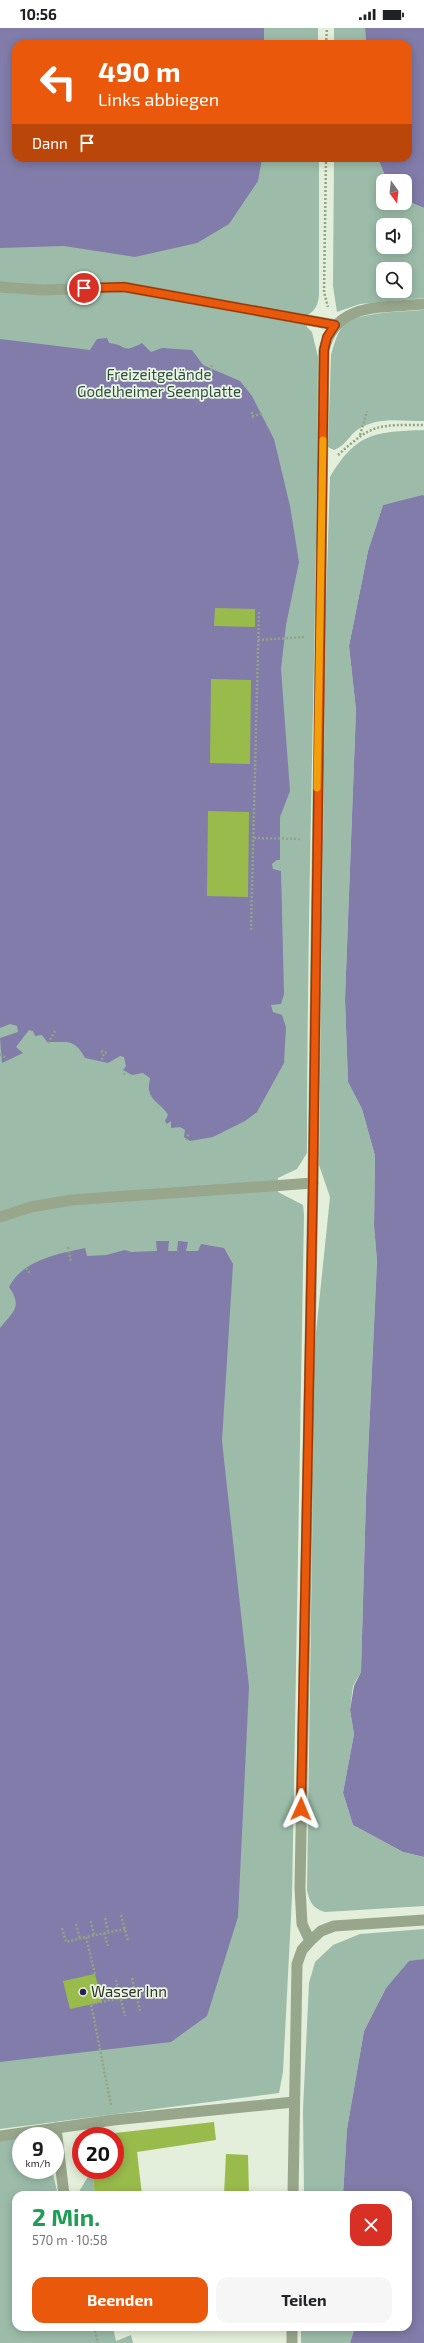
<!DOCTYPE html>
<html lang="de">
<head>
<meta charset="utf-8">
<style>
  body { margin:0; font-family:"Exo 2",sans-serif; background:#f6f6f6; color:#202124; height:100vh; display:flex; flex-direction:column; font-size:15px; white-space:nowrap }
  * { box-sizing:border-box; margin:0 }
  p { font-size:13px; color:#757577 }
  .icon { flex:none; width:22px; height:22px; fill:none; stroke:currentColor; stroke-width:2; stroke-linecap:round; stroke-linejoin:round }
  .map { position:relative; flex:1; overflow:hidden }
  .details { position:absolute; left:12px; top:2163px; width:400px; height:140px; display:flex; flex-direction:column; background:#fff; border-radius:12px; box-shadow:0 2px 10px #0003 }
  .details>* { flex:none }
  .top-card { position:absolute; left:12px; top:12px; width:400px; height:122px; border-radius:12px; box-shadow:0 2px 10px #0003; background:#ea580c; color:#fff; overflow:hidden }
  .needle { width:26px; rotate:165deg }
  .buttons { position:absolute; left:376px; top:146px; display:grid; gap:8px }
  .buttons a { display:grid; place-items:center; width:36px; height:36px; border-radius:8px; background:#fff; box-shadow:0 2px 10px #0003; font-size:20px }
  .speed { position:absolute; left:12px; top:2099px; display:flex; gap:8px; font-size:20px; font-weight:700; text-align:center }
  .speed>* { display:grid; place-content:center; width:52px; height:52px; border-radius:50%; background:#fff; box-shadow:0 2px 10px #0003; line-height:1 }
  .speed small { font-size:10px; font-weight:400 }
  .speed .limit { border:6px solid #d22; background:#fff; color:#111 }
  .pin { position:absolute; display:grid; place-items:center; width:34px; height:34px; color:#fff; margin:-17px; border:2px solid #fff; border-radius:50%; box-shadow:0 1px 4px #0007 }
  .me { position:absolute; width:44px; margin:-22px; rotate:1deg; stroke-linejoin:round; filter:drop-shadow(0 0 3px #0008) }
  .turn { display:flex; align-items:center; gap:14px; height:84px; padding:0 20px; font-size:18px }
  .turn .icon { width:52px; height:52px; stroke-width:2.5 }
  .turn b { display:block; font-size:28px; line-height:34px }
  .then { display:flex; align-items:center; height:38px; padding:0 20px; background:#0003; gap:8px; font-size:15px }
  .round { display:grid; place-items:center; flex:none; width:42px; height:42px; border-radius:12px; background:#f6f6f6 }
  .summary { display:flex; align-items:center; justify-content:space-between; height:68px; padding:0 20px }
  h1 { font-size:24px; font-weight:700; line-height:30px; color:#1e9e55 }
  .cta { display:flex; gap:8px; margin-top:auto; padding:8px 20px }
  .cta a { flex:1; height:46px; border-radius:12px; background:#ea580c; color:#fff; font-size:16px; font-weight:700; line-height:46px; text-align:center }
  .cta a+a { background:#f6f6f6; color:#202124 }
  .status { display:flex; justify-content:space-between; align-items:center; height:28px; padding:0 20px; background:#fff; direction:ltr }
  .status svg { height:11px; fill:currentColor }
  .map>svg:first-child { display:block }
  .green { fill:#9cbca9; fill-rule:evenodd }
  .water { fill:#817ca9 }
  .building { fill:#99bb4c }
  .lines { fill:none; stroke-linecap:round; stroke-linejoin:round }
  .path { stroke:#94a285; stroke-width:2.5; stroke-dasharray:2 2; stroke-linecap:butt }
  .service { stroke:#98a68c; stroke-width:11 }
  .route-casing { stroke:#983908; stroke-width:10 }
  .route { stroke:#ea580c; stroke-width:7 }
  .slow { stroke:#f59e0b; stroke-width:7 }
  .poi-dot { fill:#272151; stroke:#edf7e6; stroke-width:1.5 }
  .labels { text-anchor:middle; stroke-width:3.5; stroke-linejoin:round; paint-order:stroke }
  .park-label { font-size:15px; fill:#2d4f3c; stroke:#edf7e6 }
  .poi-label { font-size:15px; fill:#2f3327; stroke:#edf7e6; text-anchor:start }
</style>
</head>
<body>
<div class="status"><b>10:56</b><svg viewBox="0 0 49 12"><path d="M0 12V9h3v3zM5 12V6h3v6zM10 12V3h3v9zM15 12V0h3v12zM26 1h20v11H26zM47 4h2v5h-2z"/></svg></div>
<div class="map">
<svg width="424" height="2315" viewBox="0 0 424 2315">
  <rect width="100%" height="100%" fill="#e3efda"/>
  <!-- green -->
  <g class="green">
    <path d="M 0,0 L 318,0 L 318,16 L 16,16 L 16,130 L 319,130 L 319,267 C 318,276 316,282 308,287 L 307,299 L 312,304 L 318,329 C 317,594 307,860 307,1125 L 297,1141 L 278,1150 L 278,1164 L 303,1177 L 304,1187 L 292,1869 L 283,2044 L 279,2065 L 0,2101 Z"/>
    <path d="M 334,0 L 365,0 L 366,16 L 334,16 Z"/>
    <path d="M 334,130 L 378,130 L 387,153 L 383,153 L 383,175 L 405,175 L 405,172 L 424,180 L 424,270 L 360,276 L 337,284 L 333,258 ZM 383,197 L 405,197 L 405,219 L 383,219 ZM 383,241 L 405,241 L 405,263 L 383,263 Z"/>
    <path d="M 424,282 L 424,393 C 401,393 377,388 357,402 C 349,408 345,418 334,422 L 328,419 L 331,327 C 334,317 337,303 345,296 C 362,283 403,284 424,282 Z"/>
    <path d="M 424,402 L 424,468 L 383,477 L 368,523 L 349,618 L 356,682 L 345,971 L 348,1054 L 362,1081 L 375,1128 L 374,1198 L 377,1233 L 366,1469 L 361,1644 L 353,1658 L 350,1682 L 354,1706 L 343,1765 L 353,1797 L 403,1824 L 424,1829 L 424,1878 L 325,1884 C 312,1880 310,1874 307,1862 L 315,1314 L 330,1169 L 319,1137 L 326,575 L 330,449 C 357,404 375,404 424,402 Z"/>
    <path d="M 424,1901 L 424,1931 L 409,1934 L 386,1960 L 364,2003 L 347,2101 L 343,2167 L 304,2167 L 303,2082 L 309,1955 L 315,1934 L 333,1917 L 360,1906 Z"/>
    <path d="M 21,2111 L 21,2142 L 52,2142 L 58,2167 L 16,2167 L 16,2299 L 113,2299 L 116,2313 L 131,2307 L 133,2315 L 0,2315 L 0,2112 Z"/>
    <path d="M 92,2142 L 95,2167 L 77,2167 Z"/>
    <path d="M 301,2299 L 355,2299 L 350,2315 L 301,2315 Z"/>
  </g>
  <!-- water -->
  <g class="water">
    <path d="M 0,0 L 264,0 L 264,16 L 16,16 L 16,130 L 262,130 L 258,153 L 229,196 L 197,215 L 135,229 L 64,218 L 0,220 Z"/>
    <path d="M 365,0 L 424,0 L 424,180 L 405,172 L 405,153 L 387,153 L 378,130 L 408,130 L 408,16 L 366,16 Z"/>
    <path d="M 107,310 L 109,315 C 127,316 120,327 142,315 L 151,324 L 162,320 L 192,322 L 203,337 L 240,353 L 252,368 L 274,411 L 290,478 L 299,534 L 286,597 L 281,641 L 290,763 L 280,789 L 280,832 L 277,832 L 272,836 L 273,841 L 281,843 L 284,966 L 281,976 L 271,977 L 273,984 L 282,987 L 286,999 L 284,1035 L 257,1084 L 245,1093 L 213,1109 L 190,1113 L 184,1109 L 185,1102 L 180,1099 L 171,1100 L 171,1093 L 167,1096 L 165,1093 L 168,1087 C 163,1077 151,1074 149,1062 C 148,1059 150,1053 150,1050 L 143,1045 L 132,1047 L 123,1042 L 126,1038 L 124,1029 L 120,1028 L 108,1035 L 85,1030 C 74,1009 66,1015 47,1014 L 42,1007 L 35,1008 L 33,1003 L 29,1002 L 16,1019 L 23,1025 L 2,1035 L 0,1010 L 18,1004 L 17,998 L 10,996 L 0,1000 L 0,311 L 90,322 L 97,311 Z"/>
    <path d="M 423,467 L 424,468 L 424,1829 L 403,1824 L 353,1797 L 343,1765 L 354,1706 L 350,1682 L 354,1658 L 361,1644 L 366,1469 L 377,1233 L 374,1198 L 375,1128 L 362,1081 L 348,1054 L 345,971 L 356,682 L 349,618 L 368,523 L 383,477 Z"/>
    <path d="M 156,1213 L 169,1213 L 168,1223 L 177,1223 L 178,1213 L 188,1214 L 186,1223 L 198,1223 L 201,1216 L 224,1220 L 233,1236 L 222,1413 L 249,1659 L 238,1889 L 207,1988 L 171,2014 L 0,2034 L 0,1300 C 13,1284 23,1279 9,1259 C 23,1232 57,1226 85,1220 L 87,1228 L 106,1227 L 125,1222 L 131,1224 L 157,1223 Z"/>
    <path d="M 424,1931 L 424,2315 L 350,2315 L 355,2299 L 408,2299 L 408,2167 L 343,2167 L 347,2101 L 364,2003 L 386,1960 L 409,1933 Z"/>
  </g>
  <!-- building -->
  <g class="building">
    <path d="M 215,580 L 255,581 L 255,599 L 214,598 Z"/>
    <path d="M 211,651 L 251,652 L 250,736 L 210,735 Z"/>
    <path d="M 208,783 L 249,784 L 248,869 L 207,868 Z"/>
    <path d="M 95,1946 L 102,1974 L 70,1981 L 63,1953 Z"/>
    <path d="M 214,2094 L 216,2112 L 137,2124 L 142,2167 L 95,2167 L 92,2142 L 115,2142 L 115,2105 Z"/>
    <path d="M 226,2126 L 248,2127 L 249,2167 L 224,2167 Z"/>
  </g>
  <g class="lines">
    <!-- path -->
    <g class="path">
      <path d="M 326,16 L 327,0"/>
      <path d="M 326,130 L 324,264 L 328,279"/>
      <path d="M 211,343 L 212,336"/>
      <path d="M 252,384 L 253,391"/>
      <path d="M 252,388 L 262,386"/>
      <path d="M 360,407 L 367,383"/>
      <path d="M 338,427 C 373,395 378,397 424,397"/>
      <path d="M 258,612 L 305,609"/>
      <path d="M 254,810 L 302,811"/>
      <path d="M 251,902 L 259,582"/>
      <path d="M 48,1015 L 55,1003"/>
      <path d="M 101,1023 L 107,1025"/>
      <path d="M 0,1026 L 7,1031"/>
      <path d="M 102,1032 L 104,1024"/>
      <path d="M 124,1047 L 126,1043"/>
      <path d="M 186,1112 L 189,1105"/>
      <path d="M 68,1219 L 71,1234"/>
      <path d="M 26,1240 L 31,1247"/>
      <path d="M 121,1887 L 128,1913"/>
      <path d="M 105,1890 L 108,1904"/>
      <path d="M 91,1893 L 94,1907"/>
      <path d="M 76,1896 L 80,1911"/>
      <path d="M 62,1900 L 66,1914 L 86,1909"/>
      <path d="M 104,1905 L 108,1918"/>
      <path d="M 95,1946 L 86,1909 L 125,1901"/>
      <path d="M 132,1950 L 140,1983"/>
      <path d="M 116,1952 L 125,1988"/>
      <path d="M 111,2077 L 91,1976 L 149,1965"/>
      <path d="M 94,2299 L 98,2315"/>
    </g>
    <!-- service -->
    <g class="service">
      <path d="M 0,259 L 43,262 L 124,259 L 335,297"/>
      <path d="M 0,1189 L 31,1179 L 71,1172 L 313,1155"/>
      <path d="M 310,1913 L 321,1903 L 334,1898 L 424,1892"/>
      <path d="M 56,2100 L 64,2167"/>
      <path d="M 0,2108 L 113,2092 L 294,2074"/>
      <path d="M 293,2167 L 297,1936 L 302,1922 L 310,1913 L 302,1896 L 300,1860 L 313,1155 L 324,322 C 335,273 384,280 424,276"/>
      <path d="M 292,2315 L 292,2299"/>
    </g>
  </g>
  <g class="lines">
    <!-- route casing -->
    <g class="route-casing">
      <path id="route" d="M 84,260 L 124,259 L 335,297 L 327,309 L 324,322 L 313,1155 L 301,1781"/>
    </g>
    <!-- route -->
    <use href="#route" class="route"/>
    <!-- slow -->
    <path class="slow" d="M 317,760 L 323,412"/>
  </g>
  <!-- markers -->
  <circle class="poi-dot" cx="83" cy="1964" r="4"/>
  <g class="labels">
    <!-- park labels -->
    <g class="park-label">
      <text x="159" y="352">Freizeitgelände<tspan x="159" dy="17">Godelheimer Seenplatte</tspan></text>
    </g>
    <!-- poi labels -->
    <g class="poi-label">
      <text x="91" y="1969">Wasser Inn</text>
    </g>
  </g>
</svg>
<div class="buttons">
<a><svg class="needle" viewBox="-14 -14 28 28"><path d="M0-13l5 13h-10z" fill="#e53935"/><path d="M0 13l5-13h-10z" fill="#757577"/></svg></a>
<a><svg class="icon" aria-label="sound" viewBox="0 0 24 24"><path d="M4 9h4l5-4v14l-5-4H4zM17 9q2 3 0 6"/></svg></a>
<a><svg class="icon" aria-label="search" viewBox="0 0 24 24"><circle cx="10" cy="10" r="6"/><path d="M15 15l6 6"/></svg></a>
</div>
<div class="speed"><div>9<small>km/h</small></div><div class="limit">20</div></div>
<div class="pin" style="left:84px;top:260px;background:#d93025"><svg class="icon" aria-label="arrive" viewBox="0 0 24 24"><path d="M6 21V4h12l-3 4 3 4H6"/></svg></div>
<svg class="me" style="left:301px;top:1781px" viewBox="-20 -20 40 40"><path d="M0-17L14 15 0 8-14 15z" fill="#ea580c" stroke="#fff" stroke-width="4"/></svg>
<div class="top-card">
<div class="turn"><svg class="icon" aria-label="left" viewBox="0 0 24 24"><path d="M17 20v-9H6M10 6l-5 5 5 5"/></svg><div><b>490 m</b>Links abbiegen</div></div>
<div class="then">Dann<svg class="icon" aria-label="arrive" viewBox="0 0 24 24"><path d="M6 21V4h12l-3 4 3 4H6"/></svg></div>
</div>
<section class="details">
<div class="summary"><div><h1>2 Min.</h1><p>570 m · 10:58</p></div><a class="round" style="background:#d93025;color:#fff"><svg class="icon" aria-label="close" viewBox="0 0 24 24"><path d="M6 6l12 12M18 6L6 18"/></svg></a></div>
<div class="cta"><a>Beenden</a><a>Teilen</a></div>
</section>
</div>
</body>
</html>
